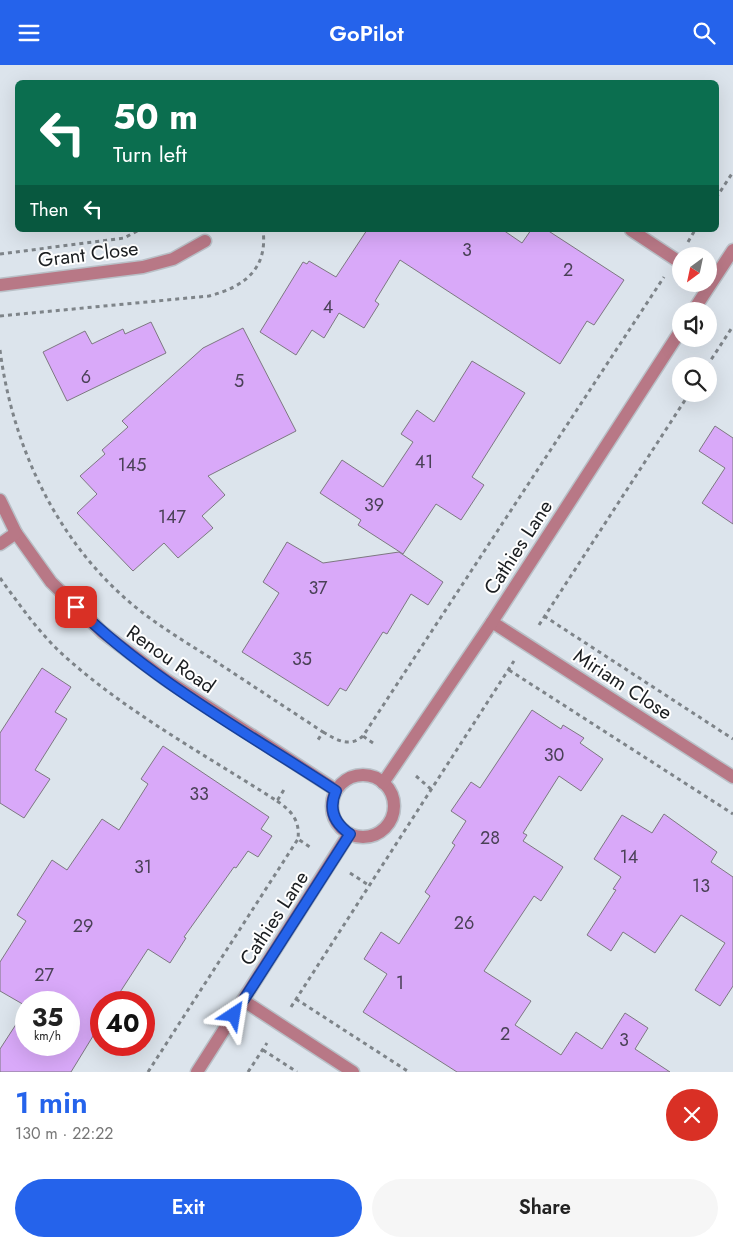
<!DOCTYPE html>
<html lang="en">
<head>
<meta charset="utf-8">
<style>
  body { margin:0; font-family:Jost,sans-serif; background:#f6f6f6; color:#222; height:100vh; display:flex; flex-direction:column; font-size:19px; white-space:nowrap }
  * { box-sizing:border-box; margin:0 }
  p { font-size:16px; color:#767676 }
  .icon { flex:none; width:28px; height:28px; fill:none; stroke:currentColor; stroke-width:2; stroke-linecap:round; stroke-linejoin:round }
  .map { position:relative; height:1007px; overflow:hidden }
  .panel { display:flex; flex-direction:column; background:#fff; flex:1 }
  .panel>* { flex:none }
  .guide { position:absolute; left:15px; top:15px; width:704px; height:152px; border-radius:8px; box-shadow:0 5px 20px #0002; background:#0b6e4f; color:#fff; overflow:hidden }
  .needle { width:32px; rotate:213deg }
  .buttons { position:absolute; left:672px; top:182px; display:grid; gap:10px }
  .buttons a { display:grid; place-items:center; width:45px; height:45px; border-radius:50%; background:#fff; box-shadow:0 5px 20px #0002; font-size:25px }
  .speed { position:absolute; left:15px; top:926px; display:flex; gap:10px; font-size:25px; font-weight:700; text-align:center }
  .speed>* { display:grid; place-content:center; width:65px; height:65px; border-radius:50%; background:#fff; box-shadow:0 5px 20px #0002; line-height:1 }
  .speed small { font-size:12px; font-weight:400 }
  .speed .limit { border:8px solid #d22; background:#fff; color:#111 }
  .pin { position:absolute; display:grid; place-items:center; width:42px; height:42px; color:#fff; margin:-21px; border-radius:10px; box-shadow:0 2px 8px #0006 }
  .me { position:absolute; width:55px; margin:-28px; rotate:33deg; stroke-linejoin:round; filter:drop-shadow(0 0 4px #0008) }
  .turn { display:flex; align-items:center; gap:18px; height:105px; padding:0 15px; font-size:22px }
  .turn .icon { width:65px; height:65px; stroke-width:2.5 }
  .turn b { display:block; font-size:35px; line-height:42px }
  .then { display:flex; align-items:center; height:48px; padding:0 15px; background:#0003; gap:10px; font-size:19px }
  .round { display:grid; place-items:center; flex:none; width:52px; height:52px; border-radius:26px; background:#f6f6f6 }
  .headline { display:flex; align-items:center; justify-content:space-between; height:85px; padding:0 15px }
  h1 { font-size:30px; font-weight:600; line-height:38px; color:#2563eb }
  .primary-button { display:flex; gap:10px; margin-top:auto; padding:10px 15px }
  .primary-button a { flex:1; height:58px; border-radius:30px; background:#2563eb; color:#fff; font-size:20px; font-weight:600; line-height:58px; text-align:center }
  .primary-button a+a { background:#f6f6f6; color:#222 }
  header { display:flex; justify-content:space-between; align-items:center; height:65px; padding:0 15px; background:#2563eb; color:#fff; font-size:22px; font-weight:600 }
  .map>svg:first-child { display:block }
  .building { fill:#d9a9f9; stroke:#7d7881 }
  .lines { fill:none; stroke-linecap:round; stroke-linejoin:round }
  .minor-casing { stroke:#b9c0c7; stroke-width:15 }
  .tertiary-casing { stroke:#b9c0c7; stroke-width:15 }
  .path { stroke:#7e8489; stroke-width:3; stroke-dasharray:4 4; stroke-linecap:butt }
  .minor { stroke:#b87886; stroke-width:12 }
  .tertiary { stroke:#b87886; stroke-width:12 }
  .route-casing { stroke:#184099; stroke-width:12 }
  .route { stroke:#2563eb; stroke-width:9 }
  .labels { text-anchor:middle; stroke-width:4; stroke-linejoin:round; paint-order:stroke }
  .number-label { font-size:18px; fill:#4a4157 }
  .street-label { font-size:20px; fill:#1b1e21; stroke:#fff }
</style>
</head>
<body>
<header><svg class="icon" aria-label="menu" viewBox="0 0 24 24"><path d="M4 6h16M4 12h16M4 18h16"/></svg>GoPilot<svg class="icon" aria-label="search" viewBox="0 0 24 24"><circle cx="10" cy="10" r="6"/><path d="M15 15l6 6"/></svg></header>
<div class="map">
<svg width="733" height="1007" viewBox="0 0 733 1007">
  <rect width="100%" height="100%" fill="#dce4ec"/>
  <!-- building -->
  <g class="building">
    <path d="M 367,165 L 503,165 L 522,178 L 531,165 L 547,165 L 624,215 L 594,260 L 587,256 L 560,299 L 400,195 L 375,236 L 379,239 L 364,263 L 339,248 L 324,273 L 312,265 L 296,290 L 260,267 L 303,197 L 307,199 L 309,196 L 336,212 Z"/>
    <path d="M 151,257 L 166,288 L 67,336 L 43,287 L 85,266 L 92,279 L 123,264 L 125,269 Z"/>
    <path d="M 243,263 L 296,366 L 208,411 L 225,430 L 202,451 L 213,463 L 178,493 L 164,478 L 133,506 L 77,448 L 97,429 L 80,411 L 105,389 L 102,385 L 128,362 L 122,356 L 203,283 Z"/>
    <path d="M 472,296 L 525,328 L 472,412 L 484,420 L 461,455 L 436,439 L 403,489 L 358,460 L 361,455 L 320,428 L 342,395 L 383,422 L 413,377 L 401,369 L 417,345 L 434,357 Z"/>
    <path d="M 715,361 L 733,373 L 733,459 L 702,438 L 725,403 L 699,386 Z"/>
    <path d="M 287,477 L 323,498 L 399,487 L 443,517 L 428,540 L 411,529 L 387,569 L 383,567 L 346,626 L 340,623 L 328,641 L 242,587 L 279,528 L 263,517 Z"/>
    <path d="M 42,603 L 71,622 L 55,647 L 67,654 L 35,705 L 50,714 L 24,753 L 0,738 L 0,668 Z"/>
    <path d="M 532,645 L 561,664 L 563,660 L 584,673 L 580,678 L 603,694 L 581,726 L 559,711 L 523,768 L 527,770 L 523,776 L 563,802 L 541,836 L 534,831 L 484,906 L 531,936 L 515,960 L 561,990 L 576,967 L 602,984 L 625,948 L 648,963 L 635,984 L 670,1007 L 457,1007 L 363,947 L 387,909 L 364,894 L 381,867 L 399,879 L 430,831 L 425,827 L 455,780 L 452,778 L 466,756 L 451,746 L 471,717 L 480,723 Z"/>
    <path d="M 163,681 L 269,752 L 261,764 L 272,771 L 258,792 L 248,786 L 236,803 L 234,802 L 184,872 L 186,873 L 170,898 L 148,884 L 113,938 L 101,938 L 101,958 L 71,1007 L 0,1007 L 0,984 L 26,944 L 26,980 L 69,980 L 69,938 L 26,938 L 26,941 L 0,926 L 0,897 L 26,856 L 17,850 L 52,795 L 67,805 L 102,754 L 119,765 L 148,719 L 141,714 Z"/>
    <path d="M 664,749 L 717,787 L 711,797 L 733,812 L 733,921 L 720,941 L 695,925 L 725,878 L 681,850 L 655,888 L 623,867 L 611,886 L 587,870 L 616,825 L 613,824 L 621,812 L 594,794 L 622,750 L 652,768 Z"/>
  </g>
  <g class="lines">
    <!-- minor casing -->
    <g class="minor-casing">
      <g id="minor">
        <path d="M 631,165 L 681,198"/>
        <path d="M 0,220 L 143,202 L 173,194 L 205,176"/>
        <path d="M 0,435 L 16,468 L 51,517 L 102,567 L 165,614 L 336,725"/>
        <path d="M 0,479 L 16,468"/>
        <path d="M 492,557 L 733,712"/>
        <path d="M 244,936 L 353,1007"/>
      </g>
    </g>
    <!-- tertiary casing -->
    <g class="tertiary-casing">
      <g id="tertiary">
        <path d="M 693,246 L 733,185"/>
        <circle cx="363" cy="741" r="31"/>
        <path d="M 383,718 L 492,557 L 681,265"/>
        <path d="M 197,1007 L 349,769"/>
      </g>
    </g>
    <!-- path -->
    <g class="path">
      <path d="M 716,133 L 733,107"/>
      <path d="M 688,177 L 695,165"/>
      <path d="M 0,189 L 124,173 L 139,165"/>
      <path d="M 0,251 L 209,231 C 244,222 268,204 263,165"/>
      <path d="M 0,285 C 13,386 61,485 143,548 C 164,564 187,578 209,592 C 247,617 285,642 323,667 L 316,678"/>
      <path d="M 707,301 L 733,261"/>
      <path d="M 0,513 C 19,539 37,565 60,587 C 124,646 204,689 277,736 L 285,723"/>
      <path d="M 544,551 L 733,674"/>
      <path d="M 539,560 L 689,329"/>
      <path d="M 509,605 L 733,749"/>
      <path d="M 323,667 C 337,675 349,683 363,671"/>
      <path d="M 373,678 L 363,671 L 664,212"/>
      <path d="M 416,711 L 432,725"/>
      <path d="M 277,736 C 292,746 300,756 298,774 L 310,782"/>
      <path d="M 350,808 L 370,821"/>
      <path d="M 296,934 L 409,1007"/>
      <path d="M 291,942 L 514,596"/>
      <path d="M 263,985 L 297,1007"/>
      <path d="M 148,1007 L 298,774"/>
      <path d="M 248,1007 L 267,978"/>
    </g>
    <!-- minor -->
    <use href="#minor" class="minor"/>
    <!-- tertiary -->
    <use href="#tertiary" class="tertiary"/>
  </g>
  <g class="lines">
    <!-- route casing -->
    <g class="route-casing">
      <path id="route" d="M 76,542 C 150,615 249,669 336,726 C 328,744 334,758 350,769 L 234,950"/>
    </g>
    <!-- route -->
    <use href="#route" class="route"/>
  </g>
  <g class="labels">
    <!-- number labels -->
    <g class="number-label">
      <text x="467" y="191">3</text>
      <text x="568" y="211">2</text>
      <text x="328" y="248">4</text>
      <text x="86" y="318">6</text>
      <text x="239" y="322">5</text>
      <text x="424" y="403">41</text>
      <text x="132" y="406">145</text>
      <text x="374" y="446">39</text>
      <text x="172" y="458">147</text>
      <text x="318" y="529">37</text>
      <text x="302" y="600">35</text>
      <text x="554" y="696">30</text>
      <text x="199" y="735">33</text>
      <text x="490" y="779">28</text>
      <text x="629" y="798">14</text>
      <text x="143" y="808">31</text>
      <text x="701" y="827">13</text>
      <text x="464" y="864">26</text>
      <text x="83" y="867">29</text>
      <text x="44" y="916">27</text>
      <text x="400" y="924">1</text>
      <text x="505" y="975">2</text>
      <text x="624" y="981">3</text>
    </g>
    <!-- street labels -->
    <g class="street-label">
      <text transform="translate(88 189) rotate(-7)" y="7">Grant Close</text>
      <text transform="translate(518 482) rotate(-57)" y="7">Cathies Lane</text>
      <text transform="translate(171 594) rotate(35)" y="7">Renou Road</text>
      <text transform="translate(623 619) rotate(33)" y="7">Miriam Close</text>
      <text transform="translate(274 853) rotate(-57)" y="7">Cathies Lane</text>
    </g>
  </g>
</svg>
<div class="buttons">
<a><svg class="needle" viewBox="-14 -14 28 28"><path d="M0-13l5 13h-10z" fill="#e53935"/><path d="M0 13l5-13h-10z" fill="#767676"/></svg></a>
<a><svg class="icon" aria-label="sound" viewBox="0 0 24 24"><path d="M4 9h4l5-4v14l-5-4H4zM17 9q2 3 0 6"/></svg></a>
<a><svg class="icon" aria-label="search" viewBox="0 0 24 24"><circle cx="10" cy="10" r="6"/><path d="M15 15l6 6"/></svg></a>
</div>
<div class="speed"><div>35<small>km/h</small></div><div class="limit">40</div></div>
<div class="pin" style="left:76px;top:542px;background:#d93025"><svg class="icon" aria-label="arrive" viewBox="0 0 24 24"><path d="M6 21V4h12l-3 4 3 4H6"/></svg></div>
<svg class="me" style="left:234px;top:950px" viewBox="-20 -20 40 40"><path d="M0-17L14 15 0 8-14 15z" fill="#2563eb" stroke="#fff" stroke-width="4"/></svg>
<div class="guide">
<div class="turn"><svg class="icon" aria-label="left" viewBox="0 0 24 24"><path d="M17 20v-9H6M10 6l-5 5 5 5"/></svg><div><b>50 m</b>Turn left</div></div>
<div class="then">Then<svg class="icon" aria-label="left" viewBox="0 0 24 24"><path d="M17 20v-9H6M10 6l-5 5 5 5"/></svg></div>
</div>
</div>
<section class="panel">
<div class="headline"><div><h1>1 min</h1><p>130 m · 22:22</p></div><a class="round" style="background:#d93025;color:#fff"><svg class="icon" aria-label="close" viewBox="0 0 24 24"><path d="M6 6l12 12M18 6L6 18"/></svg></a></div>
<div class="primary-button"><a>Exit</a><a>Share</a></div>
</section>
</body>
</html>
